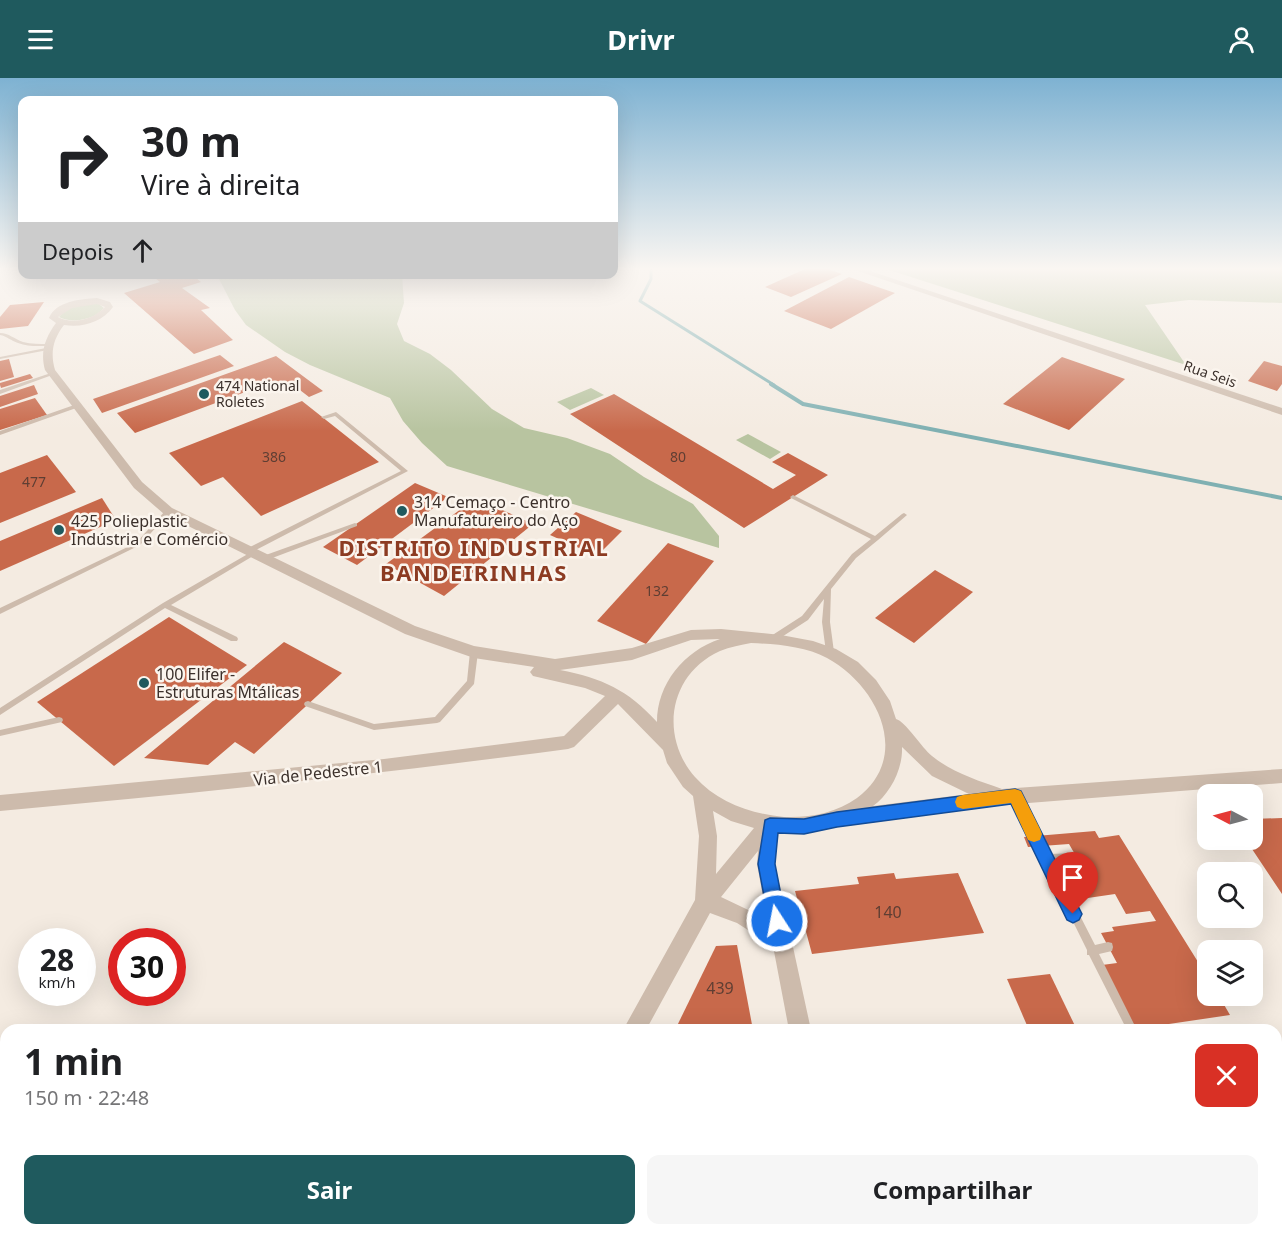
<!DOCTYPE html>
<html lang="pt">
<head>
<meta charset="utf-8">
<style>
  body { margin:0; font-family:"Noto Sans",sans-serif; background:#f6f6f6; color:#202124; height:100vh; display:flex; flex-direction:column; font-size:22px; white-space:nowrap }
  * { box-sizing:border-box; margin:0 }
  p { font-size:20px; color:#757577 }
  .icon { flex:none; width:33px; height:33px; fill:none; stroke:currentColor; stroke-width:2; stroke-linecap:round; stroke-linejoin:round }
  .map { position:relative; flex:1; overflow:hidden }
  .details { position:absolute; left:0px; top:946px; width:1282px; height:212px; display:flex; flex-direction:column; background:#fff; border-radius:18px 18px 0 0; box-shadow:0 6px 24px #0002 }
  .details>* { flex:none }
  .guide { position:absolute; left:18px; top:18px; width:600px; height:183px; border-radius:12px; box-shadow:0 6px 24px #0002; background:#fff; color:#202124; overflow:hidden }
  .needle { width:39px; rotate:276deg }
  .buttons { position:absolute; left:1197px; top:706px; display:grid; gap:12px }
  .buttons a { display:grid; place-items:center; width:66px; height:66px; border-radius:12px; background:#fff; box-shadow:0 6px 24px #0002; font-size:30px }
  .speed { position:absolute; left:18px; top:850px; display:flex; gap:12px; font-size:30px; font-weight:700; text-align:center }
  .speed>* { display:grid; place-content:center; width:78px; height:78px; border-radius:50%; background:#fff; box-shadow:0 6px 24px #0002; line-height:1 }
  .speed small { font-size:15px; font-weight:400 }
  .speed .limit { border:9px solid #d22; background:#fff; color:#111 }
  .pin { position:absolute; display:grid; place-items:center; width:51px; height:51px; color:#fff; margin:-62px -26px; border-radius:50% 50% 50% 0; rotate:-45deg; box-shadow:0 0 6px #0007 }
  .pin .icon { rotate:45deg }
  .me { position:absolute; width:66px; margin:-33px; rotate:349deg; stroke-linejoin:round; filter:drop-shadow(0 0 4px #0008) }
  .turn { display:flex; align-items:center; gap:21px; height:126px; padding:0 24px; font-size:27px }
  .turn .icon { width:78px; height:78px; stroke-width:2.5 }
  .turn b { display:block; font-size:42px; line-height:51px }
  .then { display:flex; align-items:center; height:57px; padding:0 24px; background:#0003; gap:12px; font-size:22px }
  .round { display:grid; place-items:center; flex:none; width:63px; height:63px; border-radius:12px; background:#f6f6f6 }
  .headline { display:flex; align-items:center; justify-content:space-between; height:102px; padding:0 24px }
  h1 { font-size:36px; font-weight:700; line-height:45px }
  .primary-button { display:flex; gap:12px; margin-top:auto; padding:12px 24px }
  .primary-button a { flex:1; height:69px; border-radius:12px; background:#1f5a5e; color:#fff; font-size:24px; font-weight:700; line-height:69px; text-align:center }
  .primary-button a+a { background:#f6f6f6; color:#202124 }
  header { display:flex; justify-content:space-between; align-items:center; height:78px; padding:0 24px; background:#1f5a5e; color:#fff; font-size:27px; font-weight:700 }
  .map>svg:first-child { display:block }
  .green { fill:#b8c4a0 }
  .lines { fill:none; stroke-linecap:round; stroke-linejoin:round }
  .stream-far1 { stroke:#7fb0b2; stroke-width:3 }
  .stream { stroke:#7fb0b2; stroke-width:4 }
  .building { fill:#c8694b }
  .service { fill:#cdbbac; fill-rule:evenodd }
  .minor { fill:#cdbbac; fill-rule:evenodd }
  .route { fill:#1a73e8; stroke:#114b97; stroke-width:1.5 }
  .slow { fill:#f59e0b }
  .poi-dot { fill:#1f5a5e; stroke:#fbf5ee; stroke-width:2 }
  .labels { text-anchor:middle; stroke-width:5; stroke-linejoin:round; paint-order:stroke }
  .far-street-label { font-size:14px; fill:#3b302b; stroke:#fbf5ee }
  .far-poi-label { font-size:14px; fill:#3b302b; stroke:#fbf5ee; text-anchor:start }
  .number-label { font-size:14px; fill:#5e3e33 }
  .poi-label { font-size:16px; fill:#3b302b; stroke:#fbf5ee; text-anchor:start }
  .street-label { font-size:16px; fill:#3b302b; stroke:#fbf5ee }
  .near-number-label { font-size:16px; fill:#5e3e33 }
  .district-label { font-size:22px; font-weight:bold; letter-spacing:1.5px; fill:#8c3b22; stroke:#fbf5ee }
</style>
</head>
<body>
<header><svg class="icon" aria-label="menu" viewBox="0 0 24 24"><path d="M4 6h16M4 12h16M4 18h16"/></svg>Drivr<svg class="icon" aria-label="person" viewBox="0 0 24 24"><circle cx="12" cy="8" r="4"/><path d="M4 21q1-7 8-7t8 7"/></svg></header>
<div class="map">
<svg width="1282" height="1157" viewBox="0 0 1282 1157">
  <rect width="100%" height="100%" fill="#f4ebe1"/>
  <!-- green -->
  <g class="green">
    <path d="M 886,191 L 1282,191 L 1282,225 L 1189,222 L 1145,227 L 1186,287 Z"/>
    <path d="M 217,197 L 402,197 L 404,225 L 397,246 L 404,263 L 430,276 L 451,292 L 492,331 L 524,350 L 567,360 L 610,376 L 644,399 L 693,426 L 719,458 L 719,470 L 447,388 L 422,365 L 403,343 L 390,320 L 310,287 L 285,274 L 246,247 L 235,232 Z"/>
    <path d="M 88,225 L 99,226 L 104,230 C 94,242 72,246 59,239 L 67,230 Z"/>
    <path d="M 591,310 L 604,317 L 570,332 L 557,324 Z"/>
    <path d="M 748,356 L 781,374 L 770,381 L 736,362 Z"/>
  </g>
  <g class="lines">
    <!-- stream-far1 -->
    <path class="stream-far1" d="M 651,191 L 651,201 L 640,223 L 774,307"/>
    <!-- stream -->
    <path class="stream" d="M 771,306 L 803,326 L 1282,420"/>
  </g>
  <!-- building -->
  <g class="building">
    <path d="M 805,191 L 828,191 L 842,196 L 791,219 L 765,209 Z"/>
    <path d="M 150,196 L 191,196 L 201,204 L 182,210 L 210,230 L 201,232 L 233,262 L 194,276 L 124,215 L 160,204 Z"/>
    <path d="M 849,199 L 895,215 L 831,251 L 784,233 Z"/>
    <path d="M 44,224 L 28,248 L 0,251 L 0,239 L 10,227 Z"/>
    <path d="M 220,277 L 234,288 L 102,335 L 93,321 Z"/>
    <path d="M 276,278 L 323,313 L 309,319 L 296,309 L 283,313 L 272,304 L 135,355 L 117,335 Z"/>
    <path d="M 1062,279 L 1125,301 L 1069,352 L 1003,326 Z"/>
    <path d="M 9,281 L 14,299 L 0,303 L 0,283 Z"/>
    <path d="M 1264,283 L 1282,288 L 1282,306 L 1277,313 L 1248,303 Z"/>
    <path d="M 30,296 L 33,300 L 1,310 L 0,307 L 0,305 Z"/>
    <path d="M 34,307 L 38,316 L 0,329 L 0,318 Z"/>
    <path d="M 614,316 L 773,411 L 796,397 L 772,384 L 788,375 L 828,397 L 744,450 L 570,336 Z"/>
    <path d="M 35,320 L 47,337 L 0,352 L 0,331 Z"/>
    <path d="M 302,323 L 379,384 L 261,438 L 223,399 L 201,408 L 169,375 Z"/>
    <path d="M 47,377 L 76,414 L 0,445 L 0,395 Z"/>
    <path d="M 415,405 L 448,419 L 357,487 L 323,469 Z"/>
    <path d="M 102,420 L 116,442 L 0,493 L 0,463 Z"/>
    <path d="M 476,420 L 533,446 L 444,518 L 386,486 Z"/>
    <path d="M 576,434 L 622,453 L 597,478 L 550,457 Z"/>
    <path d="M 668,465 L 714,483 L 646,566 L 597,543 Z"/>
    <path d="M 935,492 L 973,514 L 914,565 L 875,540 Z"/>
    <path d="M 169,539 L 247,587 L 114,688 L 37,624 Z"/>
    <path d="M 284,564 L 342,595 L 254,676 L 235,664 L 208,687 L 144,680 Z"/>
    <path d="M 1282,740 L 1282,816 L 1246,762 L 1252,762 L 1252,741 Z"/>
    <path d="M 1095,753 L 1099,760 L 1119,757 L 1208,900 L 1208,918 L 1219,918 L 1230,937 L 1135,951 L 1102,887 L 1117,885 L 1101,855 L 1114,853 L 1112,849 L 1156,843 L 1150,833 L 1126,836 L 1115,816 L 1081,821 L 1066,794 L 1084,792 L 1069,766 L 1028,769 L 1024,759 Z"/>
    <path d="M 894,795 L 896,801 L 958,795 L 984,855 L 812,876 L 795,813 L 859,806 L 857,799 Z"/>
    <path d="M 737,867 L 753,952 L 675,952 L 716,868 Z"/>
    <path d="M 1050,896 L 1077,952 L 1029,952 L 1007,901 Z"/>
    <path d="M 1276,1012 L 1282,1020 L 1282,1139 L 1276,1140 L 1276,1024 L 1281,1023 L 1276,1017 Z"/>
    <path d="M 671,1152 L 790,1152 L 791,1157 L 650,1157 L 650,1155 Z"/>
    <path d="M 912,1152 L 1108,1152 L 1110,1157 L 914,1157 Z"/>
  </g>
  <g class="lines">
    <!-- service -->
    <g class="service">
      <path d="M 0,255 C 9,255 14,261 23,264 C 31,266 40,266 48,266 L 50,267 L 48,268 C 38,268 28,269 18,265 C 11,263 7,258 0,257 Z"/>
      <path d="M 46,270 L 48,270 L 48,272 L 0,281 L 0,279 Z"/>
      <path d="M 51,295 L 55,296 L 0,316 L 0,312 Z"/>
      <path d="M 77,326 L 80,328 L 79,329 L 0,357 L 0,353 Z"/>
      <path d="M 336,334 L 408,393 L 252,474 L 248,474 L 247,472 L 248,470 L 401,393 L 335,338 L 324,341 L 321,339 Z"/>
      <path d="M 793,417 L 875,458 L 902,436 L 904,435 L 907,437 L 878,462 L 856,480 L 831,511 L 830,544 L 834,574 L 830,577 L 826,574 L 822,544 L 824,521 L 808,542 L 777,562 L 771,562 L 770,560 L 771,558 L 802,538 L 852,476 L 871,461 L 791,420 L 790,419 Z"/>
      <path d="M 168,431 L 171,433 L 170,434 L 140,467 L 0,536 L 0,530 L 136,465 L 166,432 Z"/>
      <path d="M 355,445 L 357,446 L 357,448 L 267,482 L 265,482 L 262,480 L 263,478 Z"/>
      <path d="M 253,473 L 257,473 L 258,475 L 171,527 L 237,559 L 238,561 L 237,563 L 231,563 L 165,530 L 0,637 L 0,630 L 163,525 Z"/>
      <path d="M 474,571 L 478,574 L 474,606 L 440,644 L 437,645 L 374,652 L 305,628 L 304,626 L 305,624 L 308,623 L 374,646 L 435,639 L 467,603 L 470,574 Z"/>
      <path d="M 59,639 L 62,640 L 63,642 L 62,644 L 0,658 L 0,652 Z"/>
      <path d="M 1015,714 L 1018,715 L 1049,776 L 1077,775 L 1080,776 L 1082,779 L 1080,782 L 1077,783 L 1053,785 L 1095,867 L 1108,864 L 1112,865 L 1113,869 L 1112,873 L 1099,876 L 1137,952 L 1127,952 L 1089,877 L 1087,877 L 1087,872 L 1011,718 L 1012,715 Z"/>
    </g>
    <!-- minor -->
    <g class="minor">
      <path d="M 852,191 L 864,191 L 1282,330 L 1282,337 Z"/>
      <path d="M 97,220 L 110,224 L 113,229 C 102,244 83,250 64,247 C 53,261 50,275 55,292 L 142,404 L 172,430 L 415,548 L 474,568 L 555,581 L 632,570 L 691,552 L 721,551 L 781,557 L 813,563 L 836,571 L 858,584 L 876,602 L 890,623 L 896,641 C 905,643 922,670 932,678 C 953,695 977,702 1002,711 L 1282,691 L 1282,705 L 1002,727 L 846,748 L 841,746 C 820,754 800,756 778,754 L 775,786 L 811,952 L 789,952 L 773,868 L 737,845 L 710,835 L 646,952 L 623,952 L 695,822 L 699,758 L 693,718 L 683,709 L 667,685 L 663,672 L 618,626 L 574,669 L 568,671 C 379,696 190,716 0,733 L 0,717 L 384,681 L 564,658 L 605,618 L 585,610 L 533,598 L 530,594 L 534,589 L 474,580 L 405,556 L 164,436 L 134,410 L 45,292 C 40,274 45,260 56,245 L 49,240 C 56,223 81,221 97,220 ZM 97,226 L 105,229 C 94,241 73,247 58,239 L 72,230 ZM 720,561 C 684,573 657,606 657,644 C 628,612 602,600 560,592 L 632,582 L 691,562 ZM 751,565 C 775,566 805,568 827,580 C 877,607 913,678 857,720 C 836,735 810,740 784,739 C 751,736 717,724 695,699 C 659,658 669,596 720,573 C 730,569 741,567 751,565 ZM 902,669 L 932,698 L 969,716 L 873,728 C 890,716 903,691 902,669 ZM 713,733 L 731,743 L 754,750 L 716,796 L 717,758 ZM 758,773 L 757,786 L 767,841 L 721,819 Z"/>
      <path d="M 509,1152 L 536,1152 L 534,1157 L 507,1157 Z"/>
      <path d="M 829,1152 L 855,1152 L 856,1157 L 830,1157 Z"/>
    </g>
  </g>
  <!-- sky -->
  <linearGradient id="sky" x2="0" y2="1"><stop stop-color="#7eb2d2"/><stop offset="0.54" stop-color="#faf6f2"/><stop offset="1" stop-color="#faf6f2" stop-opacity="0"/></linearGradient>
  <rect width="1282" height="353" fill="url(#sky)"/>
  <!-- route -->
  <path class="route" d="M 1015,711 L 1021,713 L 1079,830 L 1082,836 L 1079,842 L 1073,845 L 1067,842 L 1011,726 L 837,749 L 804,756 L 778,755 L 775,786 L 786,843 L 783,850 L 777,852 L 770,850 L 758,786 L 765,742 L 770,740 L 804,741 L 837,734 Z"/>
  <!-- slow -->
  <path class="slow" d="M 1015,711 L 1021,713 L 1040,751 L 1042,756 L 1040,762 L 1034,764 L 1028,762 L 1011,725 L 963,731 L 957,729 L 955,724 L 957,719 L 963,717 Z"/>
  <!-- markers -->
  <g class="poi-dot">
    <circle cx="204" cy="316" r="6"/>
    <circle cx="402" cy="433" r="6"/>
    <circle cx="59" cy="452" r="6"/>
    <circle cx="144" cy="605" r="6"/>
  </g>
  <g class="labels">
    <!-- far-street labels -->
    <g class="far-street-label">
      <text transform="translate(1210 296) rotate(19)" y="5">Rua Seis</text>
    </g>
    <!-- far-poi labels -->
    <g class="far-poi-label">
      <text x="216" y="313">474 National<tspan x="216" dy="16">Roletes</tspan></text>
    </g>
    <!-- number labels -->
    <g class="number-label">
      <text x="274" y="384">386</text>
      <text x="678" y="384">80</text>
      <text x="34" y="409">477</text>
      <text x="657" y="518">132</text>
    </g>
    <!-- poi labels -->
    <g class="poi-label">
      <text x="414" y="430">314 Cemaço - Centro<tspan x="414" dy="18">Manufatureiro do Aço</tspan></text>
      <text x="71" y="449">425 Polieplastic<tspan x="71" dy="18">Indústria e Comércio</tspan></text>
      <text x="156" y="602">100 Elifer -<tspan x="156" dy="18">Estruturas Mtálicas</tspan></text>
    </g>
    <!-- street labels -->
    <g class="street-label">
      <text transform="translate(318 695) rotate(-6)" y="6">Via de Pedestre 1</text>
    </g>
    <!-- near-number labels -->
    <g class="near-number-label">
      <text x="888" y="840">140</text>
      <text x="720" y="916">439</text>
    </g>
    <!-- district labels -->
    <g class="district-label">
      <text x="474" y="478">DISTRITO INDUSTRIAL<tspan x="474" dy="25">BANDEIRINHAS</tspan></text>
    </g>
  </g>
</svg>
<div class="buttons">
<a><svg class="needle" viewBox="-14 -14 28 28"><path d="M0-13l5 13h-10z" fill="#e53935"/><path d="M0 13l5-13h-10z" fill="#757577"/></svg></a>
<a><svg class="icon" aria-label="search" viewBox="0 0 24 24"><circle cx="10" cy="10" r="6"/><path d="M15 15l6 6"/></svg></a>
<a><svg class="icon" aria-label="layers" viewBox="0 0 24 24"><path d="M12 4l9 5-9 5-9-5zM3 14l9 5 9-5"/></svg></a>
</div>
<div class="speed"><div>28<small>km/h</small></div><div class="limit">30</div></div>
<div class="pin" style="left:1073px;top:836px;background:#d93025"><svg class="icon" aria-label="arrive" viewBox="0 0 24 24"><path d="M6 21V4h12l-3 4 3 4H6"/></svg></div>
<svg class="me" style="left:777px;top:843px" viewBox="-20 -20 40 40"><circle r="17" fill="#1a73e8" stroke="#fff" stroke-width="3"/><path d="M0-11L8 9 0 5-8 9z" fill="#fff"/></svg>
<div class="guide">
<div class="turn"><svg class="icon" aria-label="right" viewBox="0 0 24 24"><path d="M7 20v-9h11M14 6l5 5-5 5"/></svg><div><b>30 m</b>Vire à direita</div></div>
<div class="then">Depois<svg class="icon" aria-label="ahead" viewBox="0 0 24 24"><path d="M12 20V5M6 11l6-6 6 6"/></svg></div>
</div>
<section class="details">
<div class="headline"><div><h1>1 min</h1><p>150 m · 22:48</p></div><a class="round" style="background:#d93025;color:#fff"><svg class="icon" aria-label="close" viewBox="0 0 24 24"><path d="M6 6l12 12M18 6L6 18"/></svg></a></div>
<div class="primary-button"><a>Sair</a><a>Compartilhar</a></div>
</section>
</div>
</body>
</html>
